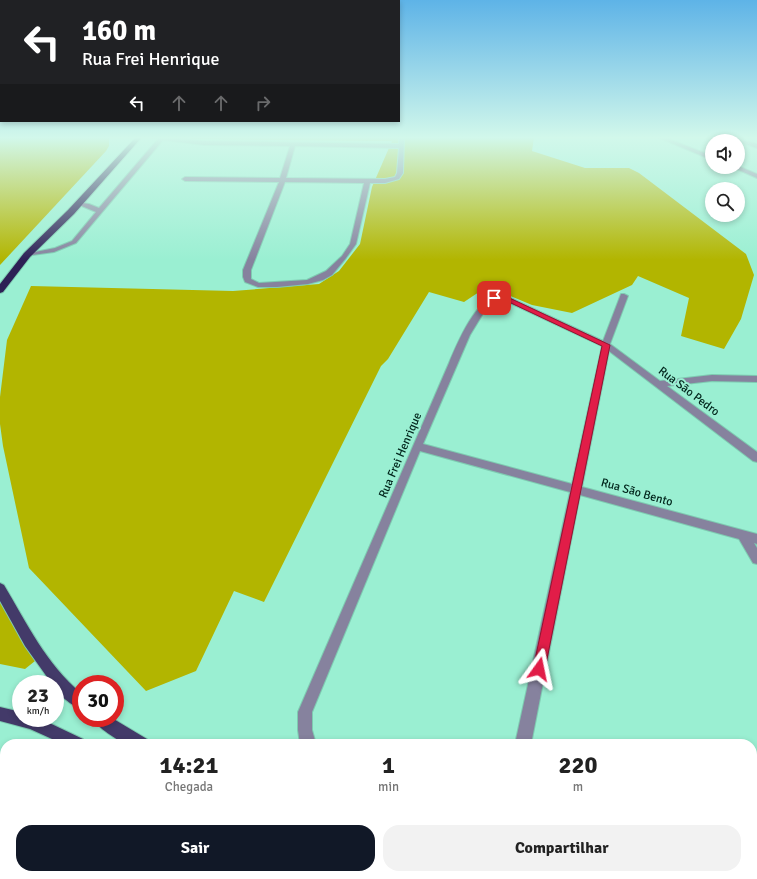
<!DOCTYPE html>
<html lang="pt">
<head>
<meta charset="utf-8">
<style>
  body { margin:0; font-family:Signika,sans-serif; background:#f2f2f2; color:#222; height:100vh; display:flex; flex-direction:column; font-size:15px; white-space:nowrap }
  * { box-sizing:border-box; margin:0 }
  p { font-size:13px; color:#767676 }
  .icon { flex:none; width:22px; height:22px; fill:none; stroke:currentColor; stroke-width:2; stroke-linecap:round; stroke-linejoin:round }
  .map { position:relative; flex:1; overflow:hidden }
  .side { position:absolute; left:0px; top:739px; width:757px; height:140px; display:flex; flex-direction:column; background:#fff; border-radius:16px 16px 0 0; box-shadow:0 2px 6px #0003 }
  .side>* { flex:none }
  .guide { position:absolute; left:0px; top:0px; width:400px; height:122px; box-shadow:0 2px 6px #0003; background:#202124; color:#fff; overflow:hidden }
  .buttons { position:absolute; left:705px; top:134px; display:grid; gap:8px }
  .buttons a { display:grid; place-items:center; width:40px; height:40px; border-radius:50%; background:#fff; box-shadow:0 2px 6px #0003; font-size:20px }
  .speed { position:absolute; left:12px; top:675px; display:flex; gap:8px; font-size:20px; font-weight:700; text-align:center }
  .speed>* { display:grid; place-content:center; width:52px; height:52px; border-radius:50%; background:#fff; box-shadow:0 2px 6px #0003; line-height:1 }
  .speed small { font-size:10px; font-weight:400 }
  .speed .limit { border:6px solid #d22; background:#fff; color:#111 }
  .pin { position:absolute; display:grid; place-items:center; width:34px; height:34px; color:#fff; margin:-17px; border-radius:8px; box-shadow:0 2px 6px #0006 }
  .me { position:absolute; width:44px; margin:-22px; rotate:12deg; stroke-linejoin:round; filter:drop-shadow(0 0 3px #0008) }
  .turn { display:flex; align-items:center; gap:14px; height:84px; padding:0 16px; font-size:18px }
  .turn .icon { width:52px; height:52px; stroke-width:2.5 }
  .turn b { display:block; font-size:28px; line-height:34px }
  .lanes { display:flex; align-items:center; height:38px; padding:0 16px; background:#0003; justify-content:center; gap:20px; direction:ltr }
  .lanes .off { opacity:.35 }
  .eta { display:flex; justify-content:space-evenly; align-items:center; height:68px; text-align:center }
  .eta b { font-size:24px; font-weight:800; line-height:28px }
  .primary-button { display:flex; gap:8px; margin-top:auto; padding:8px 16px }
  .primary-button a { flex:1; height:46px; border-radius:16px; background:#111827; color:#fff; font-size:16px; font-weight:800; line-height:46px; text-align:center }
  .primary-button a+a { background:#f2f2f2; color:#222 }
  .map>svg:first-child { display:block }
  .forest { fill:#b2b500 }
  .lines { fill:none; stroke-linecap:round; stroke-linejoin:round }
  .minor-casing { stroke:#7ecbb1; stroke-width:2 }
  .major-casing { stroke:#7ecbb1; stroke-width:2 }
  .highway-casing { stroke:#7ecbb1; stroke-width:2 }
  .minor { fill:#86829e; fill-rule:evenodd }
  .major { fill:#433a69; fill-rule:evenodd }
  .highway { fill:#2d2055; fill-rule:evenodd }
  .route { fill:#e11d48; stroke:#92132f }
  .labels { text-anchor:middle; stroke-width:4; stroke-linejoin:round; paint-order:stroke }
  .street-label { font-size:12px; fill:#00251b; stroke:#9aefd2 }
</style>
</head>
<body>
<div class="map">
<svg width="757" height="879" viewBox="0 0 757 879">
  <rect width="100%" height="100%" fill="#9aefd2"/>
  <!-- forest -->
  <g class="forest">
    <path d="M 0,137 L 109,137 L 109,146 L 106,151 L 0,265 Z"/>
    <path d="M 192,137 L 534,137 L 532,151 L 585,168 L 629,168 L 639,173 L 746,254 L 754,275 L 741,319 L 724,349 L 681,336 L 689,298 L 638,276 L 632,285 L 572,313 L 532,305 L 498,291 L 482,290 L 464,302 L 429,292 L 388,359 L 381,366 L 264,602 L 234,591 L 196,671 L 146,691 L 29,568 L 3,446 L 0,424 L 0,397 L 7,340 L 31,286 L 233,291 L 319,284 L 339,271 L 360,244 L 372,187 L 392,141 L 191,139 Z"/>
    <path d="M 0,602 L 35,661 L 25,669 L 0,664 Z"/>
  </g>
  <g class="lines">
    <!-- minor casing -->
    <g class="minor-casing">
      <g id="minor">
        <path d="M 151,137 L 204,141 L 399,144 L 399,137 L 404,137 L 403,173 L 399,179 L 385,183 L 370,183 L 356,244 L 346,258 L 332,275 L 323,280 L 308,284 L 277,287 L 258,287 L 245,282 L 243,277 L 243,270 L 279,182 L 185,181 L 182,179 L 185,177 L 280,178 L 290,146 L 204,145 L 163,140 L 76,243 L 54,252 L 25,256 L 25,254 L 55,248 L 72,241 L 96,212 L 77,204 L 77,202 L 89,204 L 99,208 L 158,139 ZM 295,146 L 399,148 L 397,173 L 395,177 L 385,179 L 286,178 ZM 285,182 L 364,183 L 350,244 L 342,256 L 326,271 L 307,280 L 259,283 L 251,279 L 251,270 Z"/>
        <path d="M 657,137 L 664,137 L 712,156 L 712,160 Z"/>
        <path d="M 726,137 L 734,137 L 757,144 L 757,148 Z"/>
        <path d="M 738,166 L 757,174 L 757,178 L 732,167 Z"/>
        <path d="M 621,294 L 624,294 L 628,296 L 610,344 L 660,381 L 712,375 L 757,376 L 757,382 L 712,381 L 667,386 L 757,452 L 757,462 L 753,461 L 609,351 L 582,487 L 757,534 L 757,544 L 754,543 L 757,548 L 757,564 L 753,563 L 739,539 L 580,495 L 531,744 L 515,744 L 570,492 L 420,451 L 312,712 L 312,730 L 316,744 L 300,744 L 298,730 L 298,712 L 449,363 C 458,342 479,289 506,296 L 603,341 ZM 498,299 L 510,303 L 602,346 L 572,484 L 423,444 L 470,335 L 484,312 Z"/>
        <path d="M 0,794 L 5,796 L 5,812 L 0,810 Z"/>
        <path d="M 99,874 L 119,874 L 121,879 L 101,879 Z"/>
        <path d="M 487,874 L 505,874 L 504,879 L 486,879 Z"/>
      </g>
    </g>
    <!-- major casing -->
    <g class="major-casing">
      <g id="major">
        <path d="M 0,583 L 4,585 C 26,622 47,665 81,693 L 81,709 C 73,706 55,694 55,684 L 52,684 L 25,646 L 0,601 Z"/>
        <path d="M 0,707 L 21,712 L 21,718 L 39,718 L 83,739 L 86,744 L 63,744 L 30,729 L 0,721 Z"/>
        <path d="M 93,718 L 112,718 L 147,739 L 150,744 C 143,744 134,746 127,744 C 118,741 96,727 93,718 Z"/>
        <path d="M 300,874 L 325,874 L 327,879 L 302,879 Z"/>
        <path d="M 368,874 L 394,874 L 396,879 L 370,879 Z"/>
      </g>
    </g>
    <!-- highway casing -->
    <g class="highway-casing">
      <path id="highway" d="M 136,137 L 142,137 L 74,214 L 30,257 L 3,292 L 0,293 L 0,284 L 24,253 L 68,210 Z"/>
    </g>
    <!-- minor -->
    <use href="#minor" class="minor"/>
    <!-- major -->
    <use href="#major" class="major"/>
    <!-- highway -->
    <use href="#highway" class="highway"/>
  </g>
  <!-- sky -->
  <linearGradient id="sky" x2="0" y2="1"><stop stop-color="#5eb3e7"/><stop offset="0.53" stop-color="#d2f8eb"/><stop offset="1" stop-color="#d2f8eb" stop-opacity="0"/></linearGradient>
  <rect width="757" height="260" fill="url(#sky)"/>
  <!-- route -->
  <path class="route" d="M 503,295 L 610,345 L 545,669 L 544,673 L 539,675 L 535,673 L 533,669 L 602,346 L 511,303 L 502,299 L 494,300 L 490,298 Z"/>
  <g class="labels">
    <!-- street labels -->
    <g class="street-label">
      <text transform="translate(689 391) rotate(37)" y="4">Rua São Pedro</text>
      <text transform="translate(400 455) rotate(-67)" y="4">Rua Frei Henrique</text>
      <text transform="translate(637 492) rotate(16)" y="4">Rua São Bento</text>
    </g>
  </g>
</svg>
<div class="buttons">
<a><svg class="icon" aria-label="sound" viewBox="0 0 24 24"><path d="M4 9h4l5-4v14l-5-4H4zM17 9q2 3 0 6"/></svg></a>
<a><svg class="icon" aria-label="search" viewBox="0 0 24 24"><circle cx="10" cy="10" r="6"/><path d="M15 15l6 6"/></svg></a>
</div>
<div class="speed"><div>23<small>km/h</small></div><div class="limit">30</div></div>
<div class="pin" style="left:494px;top:298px;background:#d93025"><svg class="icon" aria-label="arrive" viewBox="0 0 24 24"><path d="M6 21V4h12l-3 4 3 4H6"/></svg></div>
<svg class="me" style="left:539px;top:669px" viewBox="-20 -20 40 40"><path d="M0-17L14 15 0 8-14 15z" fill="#e11d48" stroke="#fff" stroke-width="4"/></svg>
<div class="guide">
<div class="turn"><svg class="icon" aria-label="left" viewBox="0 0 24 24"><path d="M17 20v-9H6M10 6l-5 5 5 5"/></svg><div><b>160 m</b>Rua Frei Henrique</div></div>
<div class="lanes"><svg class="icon" aria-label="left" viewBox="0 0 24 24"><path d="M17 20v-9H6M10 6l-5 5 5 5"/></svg><svg class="icon off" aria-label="ahead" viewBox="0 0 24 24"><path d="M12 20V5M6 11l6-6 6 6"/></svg><svg class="icon off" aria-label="ahead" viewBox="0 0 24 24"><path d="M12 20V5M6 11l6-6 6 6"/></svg><svg class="icon off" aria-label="right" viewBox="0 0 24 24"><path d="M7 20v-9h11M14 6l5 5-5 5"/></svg></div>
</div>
<section class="side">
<div class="eta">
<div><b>14:21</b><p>Chegada</p></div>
<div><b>1</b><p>min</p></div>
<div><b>220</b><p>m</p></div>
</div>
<div class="primary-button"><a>Sair</a><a>Compartilhar</a></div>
</section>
</div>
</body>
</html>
